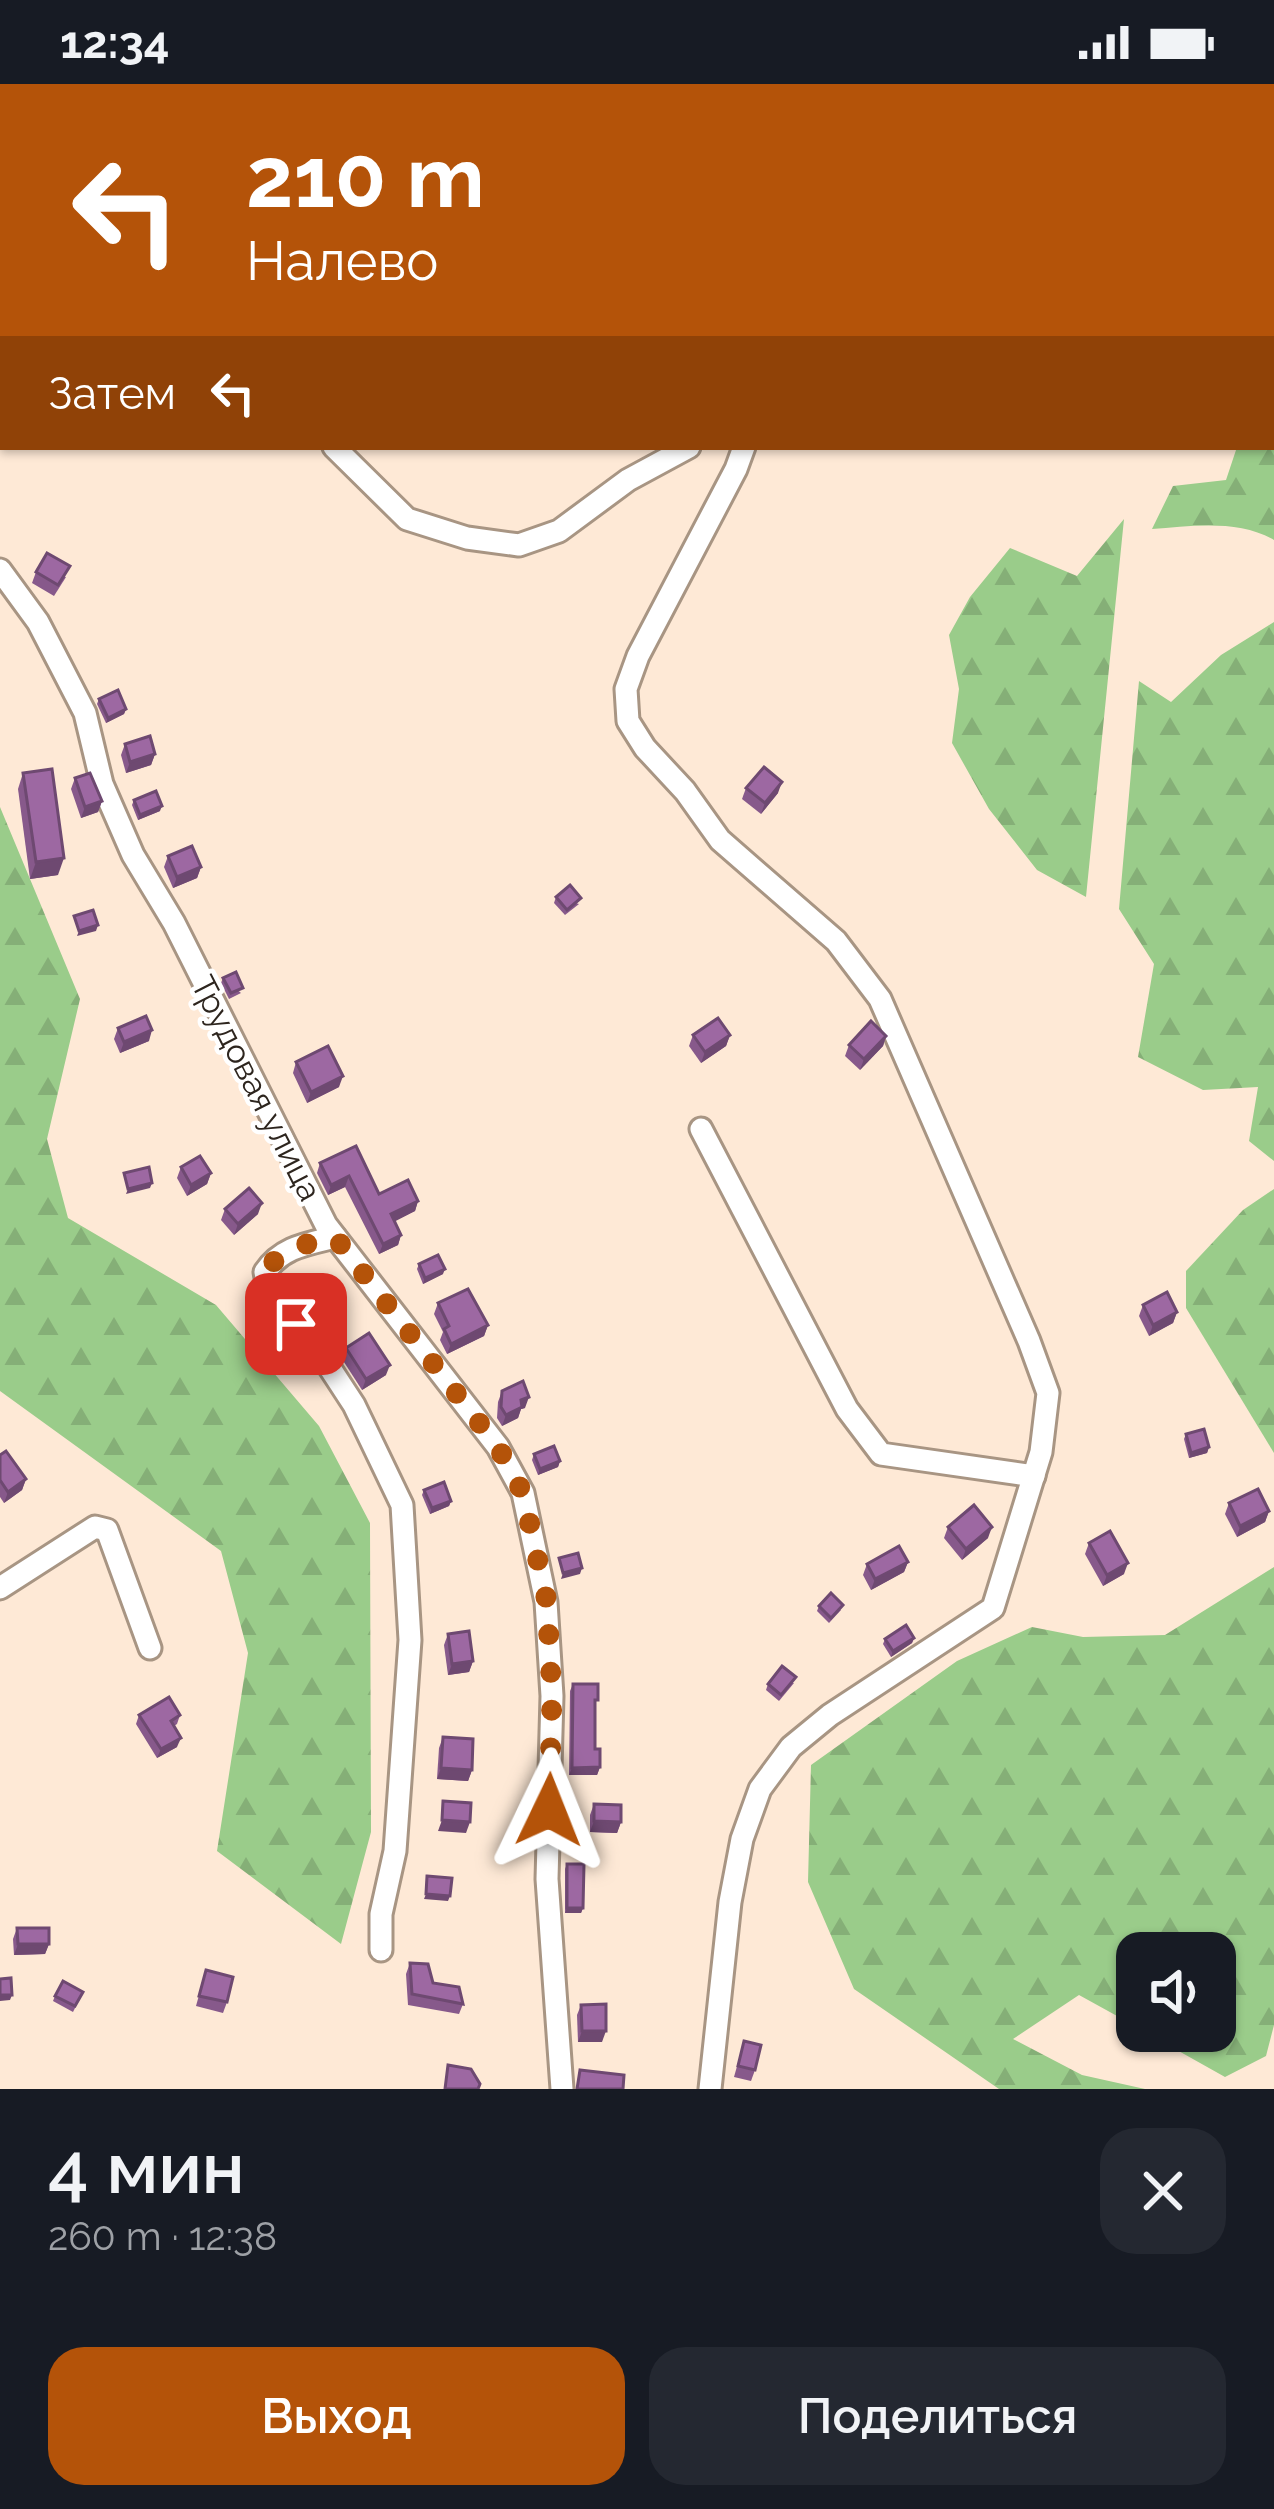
<!DOCTYPE html>
<html lang="ru">
<head>
<meta charset="utf-8">
<style>
  body { margin:0; font-family:Raleway,sans-serif; background:#242831; color:#f1f3f6; height:100vh; display:flex; flex-direction:column; font-size:45px; white-space:nowrap }
  * { box-sizing:border-box; margin:0 }
  p { font-size:39px; color:#9ea1a6 }
  .icon { flex:none; width:66px; height:66px; fill:none; stroke:currentColor; stroke-width:2; stroke-linecap:round; stroke-linejoin:round }
  .map { position:relative; height:2005px; overflow:hidden }
  .sheet { display:flex; flex-direction:column; background:#171b24; flex:1 }
  .sheet>* { flex:none }
  .banner { position:absolute; left:0px; top:0px; width:1275px; height:366px; box-shadow:0 3px 9px #0004; background:#b45309; color:#fff; overflow:hidden }
  .tools { position:absolute; left:1116px; top:1848px; display:grid; gap:24px }
  .tools a { display:grid; place-items:center; width:120px; height:120px; border-radius:24px; background:#171b24; box-shadow:0 3px 9px #0004; font-size:60px }
  .pin { position:absolute; display:grid; place-items:center; width:102px; height:102px; color:#fff; margin:-51px; border-radius:24px; box-shadow:0 6px 18px #0006 }
  .me { position:absolute; width:132px; margin:-66px; rotate:2deg; stroke-linejoin:round; filter:drop-shadow(0 0 9px #0008) }
  .turn { display:flex; align-items:center; gap:42px; height:252px; padding:0 48px; font-size:54px }
  .turn .icon { width:156px; height:156px; stroke-width:2.5 }
  .turn b { display:block; font-size:84px; line-height:102px }
  .then { display:flex; align-items:center; height:114px; padding:0 48px; background:#0003; gap:24px; font-size:45px }
  .round { display:grid; place-items:center; flex:none; width:126px; height:126px; border-radius:36px; background:#242831 }
  .summary { display:flex; align-items:center; justify-content:space-between; height:204px; padding:0 48px }
  h1 { font-size:72px; font-weight:600; line-height:90px }
  .primary-button { display:flex; gap:24px; margin-top:auto; padding:24px 48px }
  .primary-button a { flex:1; height:138px; border-radius:36px; background:#b45309; color:#fff; font-size:48px; font-weight:600; line-height:138px; text-align:center }
  .primary-button a+a { background:#242831; color:#f1f3f6 }
  .status { display:flex; justify-content:space-between; align-items:center; height:84px; padding:0 60px; background:#171b24; direction:ltr }
  .status svg { height:33px; fill:currentColor }
  .map>svg:first-child { display:block }
  .forest { fill:url(#forest-firs) }
  .lines { fill:none; stroke-linecap:round; stroke-linejoin:round }
  .minor-casing { stroke:#a89583; stroke-width:27 }
  .minor { stroke:#fff; stroke-width:21 }
  .wall { fill:#87598b }
  .shaded-wall { fill:#6e4971 }
  .building { fill:#9d68a2; stroke:#6e4971; stroke-width:3 }
  .route { stroke:#b45309; stroke-width:21; stroke-dasharray:0 37.8 }
  .labels { text-anchor:middle; stroke-width:9; stroke-linejoin:round; paint-order:stroke }
  .street-label { font-size:33px; fill:#2d251e; stroke:#fff }
</style>
</head>
<body>
<div class="status"><b>12:34</b><svg viewBox="0 0 49 12"><path d="M0 12V9h3v3zM5 12V6h3v6zM10 12V3h3v9zM15 12V0h3v12zM26 1h20v11H26zM47 4h2v5h-2z"/></svg></div>
<div class="map">
<svg width="1274" height="2005" viewBox="0 0 1274 2005">
  <defs>
    <pattern id="forest-firs" width="22" height="20" patternUnits="userSpaceOnUse" patternTransform="scale(3)"><rect width="22" height="20" fill="#9acc8a"/><path d="M5 1l3.5 6h-7zM16 11l3.5 6h-7z" fill="#85af77"/></pattern>
  </defs>
  <rect width="100%" height="100%" fill="#fee9d6"/>
  <!-- forest -->
  <g class="forest">
    <path d="M 1206,0 L 1274,0 L 1274,456 C 1239,435 1191,442 1152,445 L 1173,402 L 1226,396 L 1237,363 L 1272,363 L 1272,3 Z"/>
    <path d="M 1124,435 L 1086,813 L 1037,786 L 989,725 L 952,659 L 959,605 L 949,551 L 970,513 L 1010,464 L 1077,492 Z"/>
    <path d="M 1274,538 L 1274,1077 L 1249,1057 L 1258,1003 L 1203,1006 L 1138,973 L 1154,880 L 1119,825 L 1139,597 L 1171,618 L 1221,571 Z"/>
    <path d="M 0,723 L 80,915 L 47,1055 L 68,1134 L 216,1221 L 319,1342 L 370,1439 L 371,1748 L 341,1860 L 217,1767 L 248,1569 L 221,1467 L 0,1307 Z"/>
    <path d="M 1274,1105 L 1274,1369 L 1186,1224 L 1186,1187 L 1243,1126 Z"/>
    <path d="M 1274,1483 L 1274,1941 L 1266,1972 L 1225,1993 L 1143,1947 L 1215,1947 L 1215,1869 L 1137,1869 L 1137,1943 L 1079,1911 L 1013,1955 L 1082,1991 L 1145,2005 L 999,2005 L 854,1905 L 808,1798 L 811,1681 L 957,1577 L 1032,1543 L 1083,1553 L 1165,1551 Z"/>
  </g>
  <g class="lines">
    <!-- minor casing -->
    <g class="minor-casing">
      <g id="minor">
        <path d="M 723,3 L 725,0"/>
        <path d="M 914,3 L 915,0"/>
        <path d="M 0,36 L 3,39"/>
        <path d="M 334,363 L 407,435 L 467,454 L 519,461 L 559,447 L 628,396 L 689,363"/>
        <path d="M 0,486 L 38,538 L 85,629 L 102,700 L 133,771 L 174,839 L 326,1141 L 498,1363 L 523,1409 L 546,1518 L 552,1612 L 547,1795 L 562,2005"/>
        <path d="M 701,1045 L 847,1325 L 881,1370 L 1034,1392"/>
        <path d="M 335,1153 C 307,1160 282,1163 265,1188 L 268,1205 L 324,1275 L 354,1321 L 402,1421 L 410,1556 L 395,1767 L 381,1830 L 381,1866"/>
        <path d="M 0,1504 L 95,1443 L 107,1446 L 150,1564"/>
        <path d="M 710,2005 L 730,1818 L 742,1755 L 760,1705 L 791,1663 L 830,1631 L 993,1524 L 1041,1368 L 1048,1309 L 1029,1257 L 880,915 L 836,857 L 720,756 L 685,707 L 645,664 L 628,637 L 626,605 L 638,572 L 736,385 L 744,363"/>
      </g>
    </g>
    <!-- minor -->
    <use href="#minor" class="minor"/>
  </g>
  <!-- wall -->
  <g class="wall">
    <path d="M 36,488 L 66,493 L 54,512 L 32,499 Z"/>
    <path d="M 99,615 L 126,625 L 124,630 L 106,639 L 97,620 Z"/>
    <path d="M 125,660 L 155,670 L 151,681 L 126,689 L 121,671 Z"/>
    <path d="M 23,689 L 58,791 L 30,795 L 18,705 Z"/>
    <path d="M 75,694 L 102,717 L 98,728 L 81,734 L 71,705 Z"/>
    <path d="M 746,704 L 778,709 L 761,730 L 742,715 Z"/>
    <path d="M 134,716 L 160,727 L 138,736 L 132,721 Z"/>
    <path d="M 168,772 L 201,783 L 197,794 L 173,804 L 164,783 Z"/>
    <path d="M 556,813 L 579,820 L 565,831 L 554,819 Z"/>
    <path d="M 223,894 L 241,909 L 229,915 L 221,899 Z"/>
    <path d="M 118,944 L 149,957 L 120,969 L 114,955 Z"/>
    <path d="M 693,951 L 730,951 L 726,962 L 701,979 L 689,962 Z"/>
    <path d="M 886,952 L 883,962 L 860,986 L 845,972 L 849,961 Z"/>
    <path d="M 296,978 L 339,1003 L 307,1019 L 293,989 Z"/>
    <path d="M 356,1062 L 379,1110 L 418,1117 L 415,1127 L 394,1137 L 401,1151 L 398,1161 L 379,1170 L 345,1103 L 328,1111 L 317,1089 L 320,1079 Z"/>
    <path d="M 181,1083 L 211,1089 L 207,1100 L 187,1112 L 177,1094 Z"/>
    <path d="M 225,1125 L 258,1130 L 234,1151 L 221,1136 Z"/>
    <path d="M 419,1180 L 443,1190 L 423,1200 L 417,1185 Z"/>
    <path d="M 438,1219 L 488,1241 L 484,1252 L 447,1270 L 440,1256 L 443,1248 L 434,1230 Z"/>
    <path d="M 1143,1221 L 1177,1228 L 1173,1239 L 1149,1252 L 1139,1232 Z"/>
    <path d="M 346,1264 L 386,1291 L 362,1306 L 342,1275 Z"/>
    <path d="M 502,1307 L 525,1324 L 521,1325 L 518,1334 L 502,1342 L 497,1334 L 498,1318 Z"/>
    <path d="M 1186,1350 L 1209,1363 L 1207,1369 L 1189,1374 L 1184,1355 Z"/>
    <path d="M 534,1370 L 560,1377 L 558,1383 L 538,1391 L 532,1376 Z"/>
    <path d="M 0,1371 L 26,1395 L 22,1406 L 4,1419 L 0,1413 Z"/>
    <path d="M 424,1406 L 451,1417 L 449,1422 L 430,1430 L 422,1411 Z"/>
    <path d="M 1229,1419 L 1269,1427 L 1265,1438 L 1237,1453 L 1225,1430 Z"/>
    <path d="M 948,1443 L 988,1454 L 962,1476 L 944,1454 Z"/>
    <path d="M 1089,1459 L 1124,1490 L 1103,1502 L 1085,1470 Z"/>
    <path d="M 908,1478 L 904,1488 L 871,1506 L 863,1491 L 867,1480 Z"/>
    <path d="M 819,1522 L 841,1526 L 829,1539 L 817,1527 Z"/>
    <path d="M 448,1550 L 473,1577 L 469,1588 L 448,1591 L 444,1561 Z"/>
    <path d="M 914,1554 L 912,1559 L 891,1573 L 883,1560 L 885,1555 Z"/>
    <path d="M 794,1599 L 779,1617 L 766,1606 L 768,1600 Z"/>
    <path d="M 573,1600 L 595,1623 L 595,1665 L 600,1683 L 597,1691 L 569,1691 L 570,1607 Z"/>
    <path d="M 139,1631 L 180,1631 L 177,1640 L 174,1642 L 177,1663 L 157,1674 L 136,1640 Z"/>
    <path d="M 443,1653 L 472,1686 L 468,1697 L 437,1695 L 439,1664 Z"/>
    <path d="M 594,1720 L 621,1738 L 617,1749 L 590,1748 L 590,1731 Z"/>
    <path d="M 567,1780 L 583,1824 L 581,1829 L 565,1829 L 565,1785 Z"/>
    <path d="M 17,1844 L 49,1860 L 45,1870 L 14,1871 L 13,1855 Z"/>
    <path d="M 410,1879 L 433,1899 L 463,1920 L 459,1930 L 408,1921 L 406,1890 Z"/>
    <path d="M 206,1886 L 227,1918 L 223,1929 L 196,1922 Z"/>
    <path d="M 83,1908 L 73,1928 L 53,1917 L 55,1912 Z"/>
    <path d="M 581,1921 L 602,1958 L 578,1958 L 577,1931 Z"/>
    <path d="M 744,1957 L 755,1986 L 751,1997 L 734,1993 Z"/>
  </g>
  <!-- shaded-wall -->
  <g class="shaded-wall">
    <path d="M 126,625 L 124,630 L 106,639 L 108,634 Z"/>
    <path d="M 155,670 L 151,681 L 126,689 L 130,678 Z"/>
    <path d="M 782,698 L 778,709 L 761,730 L 765,719 Z"/>
    <path d="M 102,717 L 98,728 L 81,734 L 85,723 Z"/>
    <path d="M 162,722 L 160,727 L 138,736 L 140,731 Z"/>
    <path d="M 64,774 L 58,791 L 30,795 L 36,778 Z"/>
    <path d="M 201,783 L 197,794 L 173,804 L 177,793 Z"/>
    <path d="M 98,841 L 96,847 L 77,852 L 79,847 Z"/>
    <path d="M 152,946 L 149,957 L 120,969 L 124,958 Z"/>
    <path d="M 730,951 L 726,962 L 701,979 L 705,968 Z"/>
    <path d="M 886,952 L 883,962 L 860,986 L 864,975 Z"/>
    <path d="M 343,992 L 339,1003 L 307,1019 L 311,1008 Z"/>
    <path d="M 211,1089 L 207,1100 L 187,1112 L 191,1101 Z"/>
    <path d="M 349,1092 L 345,1103 L 328,1111 L 331,1101 Z"/>
    <path d="M 152,1099 L 150,1104 L 126,1110 L 128,1105 Z"/>
    <path d="M 418,1117 L 415,1127 L 388,1141 L 391,1130 Z"/>
    <path d="M 262,1119 L 258,1130 L 234,1151 L 238,1140 Z"/>
    <path d="M 401,1151 L 398,1161 L 379,1170 L 383,1160 Z"/>
    <path d="M 445,1185 L 443,1190 L 423,1200 L 425,1194 Z"/>
    <path d="M 1177,1228 L 1173,1239 L 1149,1252 L 1153,1241 Z"/>
    <path d="M 488,1241 L 484,1252 L 447,1270 L 451,1260 Z"/>
    <path d="M 390,1281 L 386,1291 L 362,1306 L 366,1295 Z"/>
    <path d="M 529,1313 L 525,1324 L 521,1325 L 518,1334 L 502,1342 L 506,1331 L 521,1316 Z"/>
    <path d="M 1209,1363 L 1207,1369 L 1189,1374 L 1191,1369 Z"/>
    <path d="M 560,1377 L 558,1383 L 538,1391 L 540,1385 Z"/>
    <path d="M 26,1395 L 22,1406 L 4,1419 L 8,1408 Z"/>
    <path d="M 451,1417 L 449,1422 L 430,1430 L 432,1424 Z"/>
    <path d="M 1269,1427 L 1265,1438 L 1237,1453 L 1240,1442 Z"/>
    <path d="M 992,1443 L 988,1454 L 962,1476 L 966,1465 Z"/>
    <path d="M 908,1478 L 904,1488 L 871,1506 L 875,1495 Z"/>
    <path d="M 1128,1479 L 1124,1490 L 1103,1502 L 1107,1491 Z"/>
    <path d="M 582,1484 L 580,1490 L 561,1495 L 563,1489 Z"/>
    <path d="M 914,1554 L 912,1559 L 891,1573 L 893,1567 Z"/>
    <path d="M 473,1577 L 469,1588 L 448,1591 L 452,1580 Z"/>
    <path d="M 181,1654 L 177,1663 L 157,1674 L 161,1665 Z"/>
    <path d="M 600,1683 L 597,1691 L 569,1691 L 572,1684 Z"/>
    <path d="M 441,1684 L 472,1686 L 468,1697 L 437,1695 Z"/>
    <path d="M 442,1736 L 470,1738 L 466,1749 L 438,1747 Z"/>
    <path d="M 594,1737 L 621,1738 L 617,1749 L 590,1748 Z"/>
    <path d="M 426,1810 L 450,1812 L 448,1817 L 424,1815 Z"/>
    <path d="M 567,1824 L 583,1824 L 581,1829 L 565,1829 Z"/>
    <path d="M 18,1860 L 49,1860 L 45,1870 L 14,1871 Z"/>
    <path d="M 0,1911 L 12,1911 L 10,1916 L 0,1917 Z"/>
    <path d="M 582,1947 L 606,1947 L 602,1958 L 578,1958 Z"/>
  </g>
  <!-- building -->
  <g class="building">
    <path d="M 47,469 L 70,482 L 58,501 L 36,488 Z"/>
    <path d="M 118,606 L 126,625 L 108,634 L 99,615 Z"/>
    <path d="M 150,652 L 155,670 L 130,678 L 125,660 Z"/>
    <path d="M 764,683 L 782,698 L 765,719 L 746,704 Z"/>
    <path d="M 52,685 L 64,774 L 36,778 L 23,689 Z"/>
    <path d="M 90,689 L 102,717 L 85,723 L 75,694 Z"/>
    <path d="M 156,707 L 162,722 L 140,731 L 134,716 Z"/>
    <path d="M 192,762 L 201,783 L 177,793 L 168,772 Z"/>
    <path d="M 570,801 L 581,814 L 567,826 L 556,813 Z"/>
    <path d="M 93,826 L 98,841 L 79,847 L 74,832 Z"/>
    <path d="M 236,888 L 243,904 L 231,909 L 223,894 Z"/>
    <path d="M 146,932 L 152,946 L 124,958 L 118,944 Z"/>
    <path d="M 718,934 L 730,951 L 705,968 L 693,951 Z"/>
    <path d="M 871,937 L 886,952 L 864,975 L 849,961 Z"/>
    <path d="M 328,962 L 343,992 L 311,1008 L 296,978 Z"/>
    <path d="M 356,1062 L 379,1110 L 408,1096 L 418,1117 L 391,1130 L 401,1151 L 383,1160 L 349,1092 L 331,1101 L 320,1079 Z"/>
    <path d="M 200,1072 L 211,1089 L 191,1101 L 181,1083 Z"/>
    <path d="M 149,1083 L 152,1099 L 128,1105 L 124,1089 Z"/>
    <path d="M 249,1104 L 262,1119 L 238,1140 L 225,1125 Z"/>
    <path d="M 438,1171 L 445,1185 L 425,1194 L 419,1180 Z"/>
    <path d="M 468,1205 L 488,1241 L 451,1260 L 444,1245 L 449,1242 L 438,1219 Z"/>
    <path d="M 1167,1208 L 1177,1228 L 1153,1241 L 1143,1221 Z"/>
    <path d="M 369,1249 L 390,1281 L 366,1295 L 346,1264 Z"/>
    <path d="M 523,1297 L 529,1313 L 521,1316 L 522,1323 L 506,1331 L 501,1323 L 502,1307 Z"/>
    <path d="M 1204,1345 L 1209,1363 L 1191,1369 L 1186,1350 Z"/>
    <path d="M 554,1362 L 560,1377 L 540,1385 L 534,1370 Z"/>
    <path d="M 6,1367 L 26,1395 L 8,1408 L 0,1396 L 0,1371 Z"/>
    <path d="M 444,1398 L 451,1417 L 432,1424 L 424,1406 Z"/>
    <path d="M 1258,1405 L 1269,1427 L 1240,1442 L 1229,1419 Z"/>
    <path d="M 974,1421 L 992,1443 L 966,1465 L 948,1443 Z"/>
    <path d="M 1110,1447 L 1128,1479 L 1107,1491 L 1089,1459 Z"/>
    <path d="M 899,1462 L 908,1478 L 875,1495 L 867,1480 Z"/>
    <path d="M 578,1469 L 582,1484 L 563,1489 L 559,1474 Z"/>
    <path d="M 831,1509 L 843,1521 L 831,1534 L 819,1522 Z"/>
    <path d="M 906,1541 L 914,1554 L 893,1567 L 885,1555 Z"/>
    <path d="M 469,1547 L 473,1577 L 452,1580 L 448,1550 Z"/>
    <path d="M 782,1582 L 796,1593 L 781,1611 L 768,1600 Z"/>
    <path d="M 573,1600 L 598,1600 L 598,1616 L 595,1616 L 595,1665 L 600,1665 L 600,1683 L 572,1684 Z"/>
    <path d="M 169,1613 L 180,1631 L 171,1637 L 181,1654 L 161,1665 L 139,1631 Z"/>
    <path d="M 443,1653 L 473,1655 L 472,1686 L 441,1684 Z"/>
    <path d="M 443,1717 L 471,1719 L 470,1738 L 442,1736 Z"/>
    <path d="M 594,1720 L 621,1721 L 621,1738 L 594,1737 Z"/>
    <path d="M 567,1780 L 584,1780 L 583,1824 L 567,1824 Z"/>
    <path d="M 427,1792 L 452,1794 L 450,1812 L 426,1810 Z"/>
    <path d="M 17,1844 L 49,1844 L 49,1860 L 18,1860 Z"/>
    <path d="M 410,1879 L 428,1880 L 433,1899 L 459,1903 L 463,1920 L 412,1910 Z"/>
    <path d="M 206,1886 L 233,1893 L 227,1918 L 199,1912 Z"/>
    <path d="M 11,1894 L 12,1911 L 0,1911 L 0,1895 Z"/>
    <path d="M 63,1897 L 83,1908 L 75,1922 L 55,1912 Z"/>
    <path d="M 606,1920 L 606,1947 L 582,1947 L 581,1921 Z"/>
    <path d="M 744,1957 L 761,1961 L 755,1986 L 738,1982 Z"/>
    <path d="M 448,1981 L 471,1985 L 480,2000 L 478,2005 L 445,2005 Z"/>
    <path d="M 580,1986 L 624,1991 L 623,2005 L 577,2005 Z"/>
  </g>
  <g class="lines">
    <!-- route -->
    <path class="route" d="M 296,1240 L 268,1204 L 265,1188 C 282,1163 307,1160 335,1153 L 498,1363 L 523,1409 L 547,1518 L 552,1612 L 549,1726"/>
  </g>
  <g class="labels">
    <!-- street labels -->
    <g class="street-label">
      <text transform="translate(257 1004) rotate(63)" y="12">Трудовая улица</text>
    </g>
  </g>
</svg>
<div class="tools">
<a><svg class="icon" aria-label="sound" viewBox="0 0 24 24"><path d="M4 9h4l5-4v14l-5-4H4zM17 9q2 3 0 6"/></svg></a>
</div>
<div class="pin" style="left:296px;top:1240px;background:#d93025"><svg class="icon" aria-label="arrive" viewBox="0 0 24 24"><path d="M6 21V4h12l-3 4 3 4H6"/></svg></div>
<svg class="me" style="left:549px;top:1726px" viewBox="-20 -20 40 40"><path d="M0-17L14 15 0 8-14 15z" fill="#b45309" stroke="#fff" stroke-width="4"/></svg>
<div class="banner">
<div class="turn"><svg class="icon" aria-label="left" viewBox="0 0 24 24"><path d="M17 20v-9H6M10 6l-5 5 5 5"/></svg><div><b>210 m</b>Налево</div></div>
<div class="then">Затем<svg class="icon" aria-label="left" viewBox="0 0 24 24"><path d="M17 20v-9H6M10 6l-5 5 5 5"/></svg></div>
</div>
</div>
<section class="sheet">
<div class="summary"><div><h1>4 мин</h1><p>260 m · 12:38</p></div><a class="round"><svg class="icon" aria-label="close" viewBox="0 0 24 24"><path d="M6 6l12 12M18 6L6 18"/></svg></a></div>
<div class="primary-button"><a>Выход</a><a>Поделиться</a></div>
</section>
</body>
</html>
